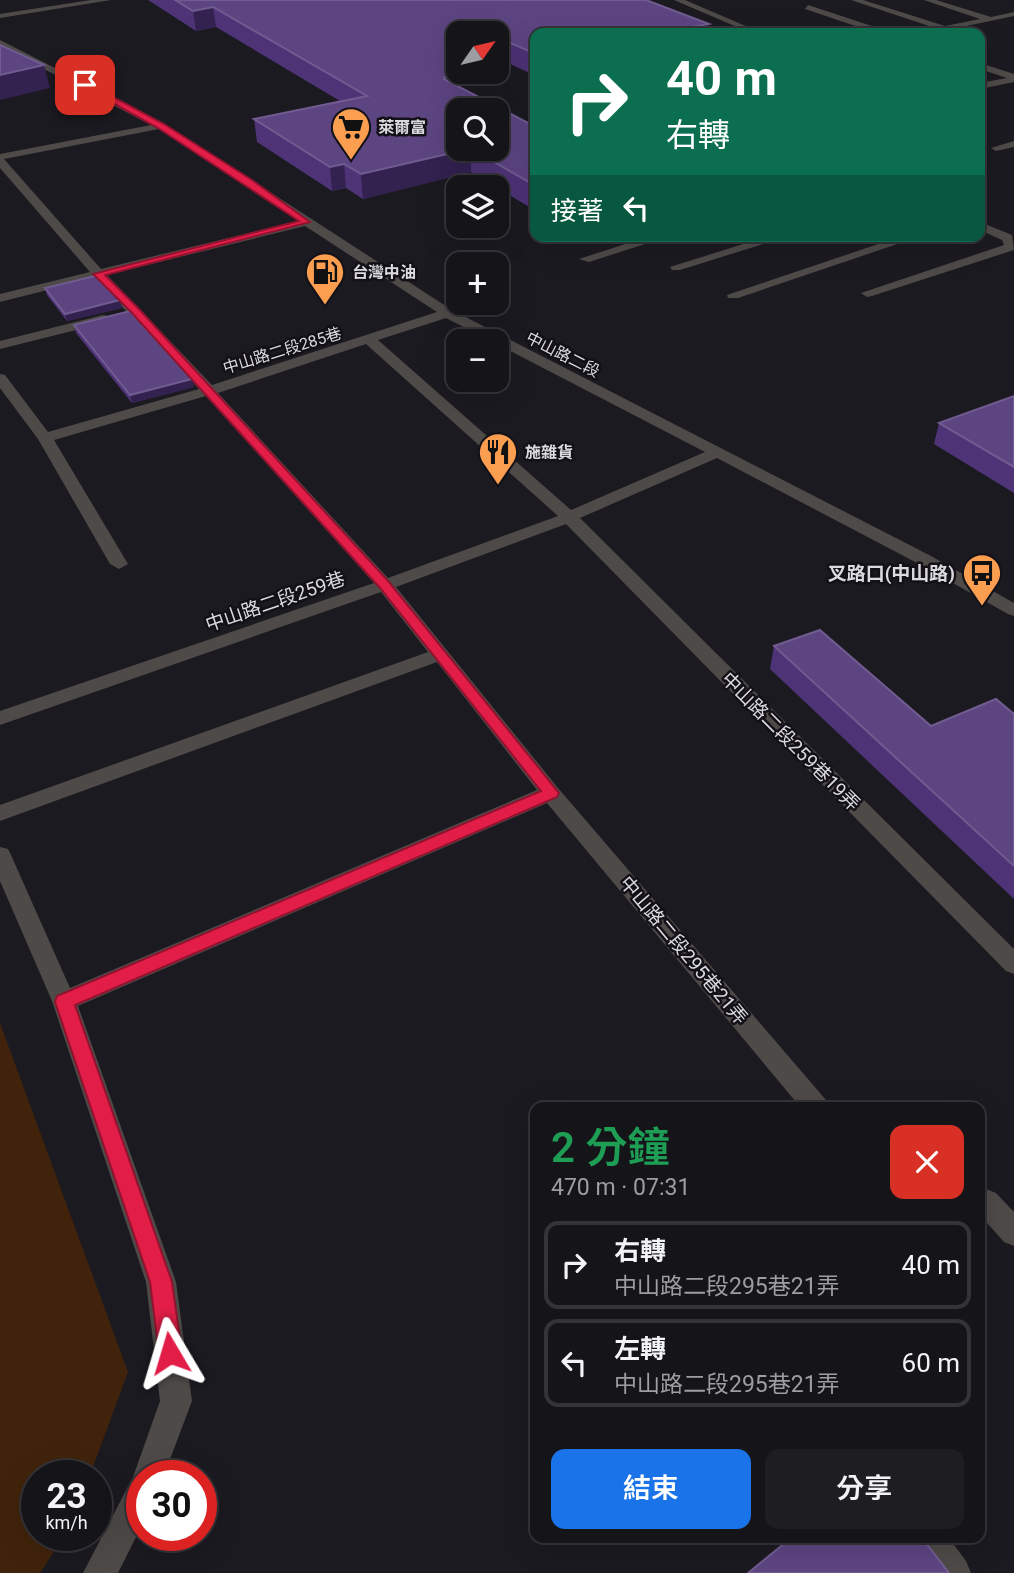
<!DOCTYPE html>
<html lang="zh-TW">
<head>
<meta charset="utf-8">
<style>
  body { margin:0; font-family:Roboto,"Noto Sans TC",sans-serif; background:#1e1d22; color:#f1f3f6; height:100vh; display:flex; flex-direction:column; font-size:26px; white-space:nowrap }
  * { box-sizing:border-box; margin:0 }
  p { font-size:23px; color:#9d9ea2 }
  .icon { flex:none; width:38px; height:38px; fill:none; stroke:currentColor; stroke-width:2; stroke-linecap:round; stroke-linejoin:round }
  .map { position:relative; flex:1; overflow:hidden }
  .sheet { position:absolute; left:530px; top:1102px; width:455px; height:441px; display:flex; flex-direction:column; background:#151419; border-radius:14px; box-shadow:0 7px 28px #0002,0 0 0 2px #343338 }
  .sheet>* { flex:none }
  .guide { position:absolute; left:530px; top:28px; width:455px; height:214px; border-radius:14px; box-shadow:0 7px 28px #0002,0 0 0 2px #343338; background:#0b6e4f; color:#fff; overflow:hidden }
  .needle { width:46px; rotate:56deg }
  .buttons { position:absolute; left:446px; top:21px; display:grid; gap:14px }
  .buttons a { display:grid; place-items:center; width:63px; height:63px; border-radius:14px; background:#151419; box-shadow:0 7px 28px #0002,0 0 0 2px #343338; font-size:35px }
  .speed { position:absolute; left:21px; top:1460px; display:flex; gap:14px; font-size:35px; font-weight:700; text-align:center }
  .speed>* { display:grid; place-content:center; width:91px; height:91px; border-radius:50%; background:#151419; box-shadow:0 7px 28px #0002,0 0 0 2px #343338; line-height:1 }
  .speed small { font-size:18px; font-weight:400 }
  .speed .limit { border:10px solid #d22; background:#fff; color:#111 }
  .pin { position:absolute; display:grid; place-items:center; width:60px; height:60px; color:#fff; margin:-30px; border-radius:14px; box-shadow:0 4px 10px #0006 }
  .me { position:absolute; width:77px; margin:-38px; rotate:353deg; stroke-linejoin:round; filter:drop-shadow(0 0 5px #0008) }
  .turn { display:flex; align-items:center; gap:24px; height:147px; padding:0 21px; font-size:32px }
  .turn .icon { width:91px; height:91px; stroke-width:2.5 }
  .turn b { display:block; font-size:49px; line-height:60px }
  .then { display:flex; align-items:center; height:66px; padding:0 21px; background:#0003; gap:14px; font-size:26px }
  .round { display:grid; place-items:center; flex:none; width:74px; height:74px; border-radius:14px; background:#1e1d22 }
  .headline { display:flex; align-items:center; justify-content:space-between; height:119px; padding:0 21px }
  h1 { font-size:42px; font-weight:600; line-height:52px; color:#1e9e55 }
  .button { display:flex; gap:14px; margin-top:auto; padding:14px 21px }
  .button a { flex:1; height:80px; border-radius:14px; background:#1a73e8; color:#fff; font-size:28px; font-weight:600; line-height:80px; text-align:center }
  .button a+a { background:#1e1d22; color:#f1f3f6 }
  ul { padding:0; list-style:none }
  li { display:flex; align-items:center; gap:21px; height:88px; margin:0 14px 10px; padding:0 7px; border:4px solid #343338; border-radius:14px }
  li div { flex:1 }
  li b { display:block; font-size:26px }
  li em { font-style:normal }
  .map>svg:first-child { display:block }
  .green { fill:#40230a }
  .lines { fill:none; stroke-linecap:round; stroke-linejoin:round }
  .minor { fill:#4d4a48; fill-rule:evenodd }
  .wall { fill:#4e3377 }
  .shaded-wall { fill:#332150 }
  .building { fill:#5d4582; stroke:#715c90; stroke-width:2 }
  .route { fill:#e11d48; stroke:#92132f; stroke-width:2 }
  .labels { text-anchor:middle; stroke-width:5; stroke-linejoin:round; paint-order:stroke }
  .far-poi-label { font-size:16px; font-weight:bold; fill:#dbdade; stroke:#131117; text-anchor:start }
  .far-street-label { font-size:16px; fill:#dbdade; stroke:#131117 }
  .poi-label { font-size:19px; font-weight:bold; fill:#dbdade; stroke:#131117; text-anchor:end }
  .street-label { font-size:19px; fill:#dbdade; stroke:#131117 }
</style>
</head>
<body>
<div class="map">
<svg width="1014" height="1573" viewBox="0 0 1014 1573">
  <rect width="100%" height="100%" fill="#1c1a21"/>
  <!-- green -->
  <path class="green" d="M 0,1023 L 128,1372 L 90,1475 L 37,1475 L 37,1535 L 65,1535 L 40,1573 L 0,1573 Z"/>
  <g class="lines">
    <!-- minor -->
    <g class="minor">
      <path d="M 91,0 L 111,0 L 0,18 L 0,14 Z"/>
      <path d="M 674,0 L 685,0 L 762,33 L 751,33 Z"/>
      <path d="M 851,0 L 863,0 L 945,26 L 980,19 L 924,0 L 936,0 L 991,17 L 1014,12 L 1014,16 L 933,33 L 930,31 L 935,28 Z"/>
      <path d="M 808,5 L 887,31 L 888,33 L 876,33 L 805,9 Z"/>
      <path d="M 0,40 L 165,124 L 452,310 L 931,556 L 1014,603 L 1014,616 L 1008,614 L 919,564 L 717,458 L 580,518 L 1014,949 L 1014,974 L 1006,971 L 566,524 L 396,587 L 558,788 L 826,1100 L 830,1108 L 801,1108 L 547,803 L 78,1006 L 176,1282 L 192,1401 L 164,1475 L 142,1475 L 142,1525 L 118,1573 L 83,1573 L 133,1477 L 160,1401 L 146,1282 L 52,1001 L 0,881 L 0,847 L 8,849 L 11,855 L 70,988 L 537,790 L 437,662 L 0,821 L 0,805 L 428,652 L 381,592 L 0,725 L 0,711 L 374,583 L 206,396 L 54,440 L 128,564 L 119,569 L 110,564 L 38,439 L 0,388 L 0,374 L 5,375 L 48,432 L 199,389 L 95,278 L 0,302 L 0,294 L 90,272 L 0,168 L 0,154 L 151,125 L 0,46 ZM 159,129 L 298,221 L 101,269 L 4,159 ZM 305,226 L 437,312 L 212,385 L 107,275 ZM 446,318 L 491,341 L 497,341 L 497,344 L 705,452 L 571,510 L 378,340 ZM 366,344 L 558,516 L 388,578 L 218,393 Z"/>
      <path d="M 980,63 L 1014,74 L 1014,82 L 980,89 L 980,83 L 1007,78 L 980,69 Z"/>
      <path d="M 1014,141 L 1014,147 L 996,151 L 991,148 Z"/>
      <path d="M 980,222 L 1012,235 L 1014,250 L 872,296 L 867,297 L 861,293 L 1004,245 L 1002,240 L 980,230 Z"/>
      <path d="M 650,236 L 670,236 L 589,262 L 579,259 Z"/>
      <path d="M 769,236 L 789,236 L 680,270 L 672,270 L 670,267 Z"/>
      <path d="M 902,236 L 921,236 L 738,298 L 728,298 L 727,295 Z"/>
      <path d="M 103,315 L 108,316 L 108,322 L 0,349 L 0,341 Z"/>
      <path d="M 986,1189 L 996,1193 L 1014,1212 L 1014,1246 L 1004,1242 L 980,1215 L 980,1191 Z"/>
      <path d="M 911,1538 L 949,1538 L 966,1561 L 971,1573 L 933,1573 Z"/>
    </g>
  </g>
  <!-- wall -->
  <g class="wall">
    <path d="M 148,0 L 646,0 L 536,33 L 536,76 L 497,58 L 497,33 L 458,33 L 458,72 L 460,72 L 454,84 L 536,127 L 536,211 L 471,172 L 363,199 L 346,188 L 332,191 L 257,142 L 254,119 L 340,101 L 216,27 L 196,31 Z"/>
    <path d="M 45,288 L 122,308 L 67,321 L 47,295 Z"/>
    <path d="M 74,325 L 194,387 L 132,403 L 76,333 Z"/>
    <path d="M 1014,396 L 1014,493 L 934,444 L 939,423 Z"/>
    <path d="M 774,646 L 931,726 L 1014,714 L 1014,899 L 770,669 Z"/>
  </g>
  <!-- shaded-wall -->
  <g class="shaded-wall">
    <path d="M 213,7 L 216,27 L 196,31 L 193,11 Z"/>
    <path d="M 709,24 L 708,33 L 658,33 Z"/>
    <path d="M 458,52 L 458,72 L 460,72 L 445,101 L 444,79 Z"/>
    <path d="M 44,65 L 50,88 L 0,100 L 0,75 Z"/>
    <path d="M 471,149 L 471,172 L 363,199 L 361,174 Z"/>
    <path d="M 344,164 L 346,188 L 332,191 L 330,167 Z"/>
    <path d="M 120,300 L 122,308 L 67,321 L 65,314 Z"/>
    <path d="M 192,379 L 194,387 L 132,403 L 130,395 Z"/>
  </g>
  <!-- building -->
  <g class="building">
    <path d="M 175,0 L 646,0 L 709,24 L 658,33 L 536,33 L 536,54 L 497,37 L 497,33 L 489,33 L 472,26 L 468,33 L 458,33 L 458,52 L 444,79 L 536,127 L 536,186 L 471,149 L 497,149 L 497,110 L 458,110 L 458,149 L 469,149 L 361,174 L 344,164 L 330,167 L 254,119 L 367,96 L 213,7 L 193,11 Z"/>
    <path d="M 0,45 L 44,65 L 0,75 Z"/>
    <path d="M 95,276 L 120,300 L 65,314 L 45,288 Z"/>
    <path d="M 130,311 L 192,379 L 130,395 L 74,325 Z"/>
    <path d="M 1014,396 L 1014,467 L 939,423 Z"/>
    <path d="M 820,630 L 931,726 L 996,699 L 1014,714 L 1014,866 L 774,646 Z"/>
    <path d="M 791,1538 L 922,1538 L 949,1573 L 748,1573 Z"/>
  </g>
  <!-- route -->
  <path class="route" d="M 82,83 L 87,83 L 164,124 L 252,180 L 310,222 L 105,275 L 139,309 L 389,582 L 559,793 L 557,797 L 75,1005 L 172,1282 L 182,1353 L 178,1362 L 170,1365 L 162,1362 L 159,1353 L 150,1282 L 55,1002 L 57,996 L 541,791 L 380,588 L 132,313 L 93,274 L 299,221 L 158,128 L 82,86 Z"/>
  <!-- icons -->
  <defs>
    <g id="supermarket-pin" transform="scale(2.0125)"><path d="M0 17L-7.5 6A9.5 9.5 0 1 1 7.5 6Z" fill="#fb9e50" stroke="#131117"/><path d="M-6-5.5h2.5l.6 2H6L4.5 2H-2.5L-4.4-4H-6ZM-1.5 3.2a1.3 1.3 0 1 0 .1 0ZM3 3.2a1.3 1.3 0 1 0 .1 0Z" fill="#111"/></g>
    <g id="fuel-pin" transform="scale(2.0125)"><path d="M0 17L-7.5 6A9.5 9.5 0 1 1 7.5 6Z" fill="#fb9e50" stroke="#131117"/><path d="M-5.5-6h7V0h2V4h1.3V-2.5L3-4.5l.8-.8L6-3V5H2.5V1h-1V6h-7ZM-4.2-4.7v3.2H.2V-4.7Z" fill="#111"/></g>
    <g id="restaurant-pin" transform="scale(2.0125)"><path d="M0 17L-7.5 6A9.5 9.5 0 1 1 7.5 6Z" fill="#fb9e50" stroke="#131117"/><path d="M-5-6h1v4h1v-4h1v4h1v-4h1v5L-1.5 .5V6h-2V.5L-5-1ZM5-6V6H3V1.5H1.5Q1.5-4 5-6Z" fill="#111"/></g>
    <g id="bus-pin" transform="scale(2.0125)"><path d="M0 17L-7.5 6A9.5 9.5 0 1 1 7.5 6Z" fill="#fb9e50" stroke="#131117"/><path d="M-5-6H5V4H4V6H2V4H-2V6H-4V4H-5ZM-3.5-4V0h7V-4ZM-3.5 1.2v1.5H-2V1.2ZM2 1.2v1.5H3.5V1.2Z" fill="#111"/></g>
  </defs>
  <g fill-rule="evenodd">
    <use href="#supermarket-pin" x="351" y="127"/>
    <use href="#fuel-pin" x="325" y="272"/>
    <use href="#restaurant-pin" x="498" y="452"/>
    <use href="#bus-pin" x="982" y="573"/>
  </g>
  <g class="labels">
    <!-- far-poi labels -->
    <g class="far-poi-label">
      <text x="378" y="133">萊爾富</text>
      <text x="352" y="278">台灣中油</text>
      <text x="525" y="458">施雜貨</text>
    </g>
    <!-- far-street labels -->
    <g class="far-street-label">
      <text transform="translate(282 350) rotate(-17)" y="6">中山路二段285巷</text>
      <text transform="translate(563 354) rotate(27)" y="6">中山路二段</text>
    </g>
    <!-- poi labels -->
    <g class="poi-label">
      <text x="955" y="580">叉路口(中山路)</text>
    </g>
    <!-- street labels -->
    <g class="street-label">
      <text transform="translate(275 601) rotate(-19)" y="7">中山路二段259巷</text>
      <text transform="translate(791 741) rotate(45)" y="7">中山路二段259巷19弄</text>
      <text transform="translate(684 950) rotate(50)" y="7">中山路二段295巷21弄</text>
    </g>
  </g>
</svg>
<div class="buttons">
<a><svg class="needle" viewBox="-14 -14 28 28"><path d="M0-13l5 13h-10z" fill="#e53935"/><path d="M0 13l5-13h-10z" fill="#9d9ea2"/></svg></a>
<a><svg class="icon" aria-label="search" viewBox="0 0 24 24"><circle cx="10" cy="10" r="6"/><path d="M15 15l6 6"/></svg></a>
<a><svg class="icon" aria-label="layers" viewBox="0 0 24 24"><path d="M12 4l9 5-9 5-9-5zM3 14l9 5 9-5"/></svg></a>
<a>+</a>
<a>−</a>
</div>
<div class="speed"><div>23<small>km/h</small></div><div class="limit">30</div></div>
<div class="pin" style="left:85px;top:85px;background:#d93025"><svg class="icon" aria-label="arrive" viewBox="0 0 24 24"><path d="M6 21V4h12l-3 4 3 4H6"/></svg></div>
<svg class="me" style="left:170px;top:1353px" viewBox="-20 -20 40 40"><path d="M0-17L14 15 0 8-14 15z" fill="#e11d48" stroke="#fff" stroke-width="4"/></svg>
<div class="guide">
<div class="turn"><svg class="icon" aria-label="right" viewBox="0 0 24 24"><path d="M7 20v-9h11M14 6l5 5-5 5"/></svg><div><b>40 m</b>右轉</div></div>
<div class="then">接著<svg class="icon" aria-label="left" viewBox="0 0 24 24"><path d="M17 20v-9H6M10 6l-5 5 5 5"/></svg></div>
</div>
<section class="sheet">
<div class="headline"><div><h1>2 分鐘</h1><p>470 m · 07:31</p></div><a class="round" style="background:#d93025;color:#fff"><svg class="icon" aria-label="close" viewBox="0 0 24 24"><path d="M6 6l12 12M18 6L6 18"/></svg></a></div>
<ul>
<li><svg class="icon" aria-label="right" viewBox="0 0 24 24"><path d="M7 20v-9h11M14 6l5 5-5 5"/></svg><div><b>右轉</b><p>中山路二段295巷21弄</p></div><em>40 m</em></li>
<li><svg class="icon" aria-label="left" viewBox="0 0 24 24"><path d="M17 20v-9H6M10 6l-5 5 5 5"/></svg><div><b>左轉</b><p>中山路二段295巷21弄</p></div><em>60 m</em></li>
</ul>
<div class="button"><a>結束</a><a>分享</a></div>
</section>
</div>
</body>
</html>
